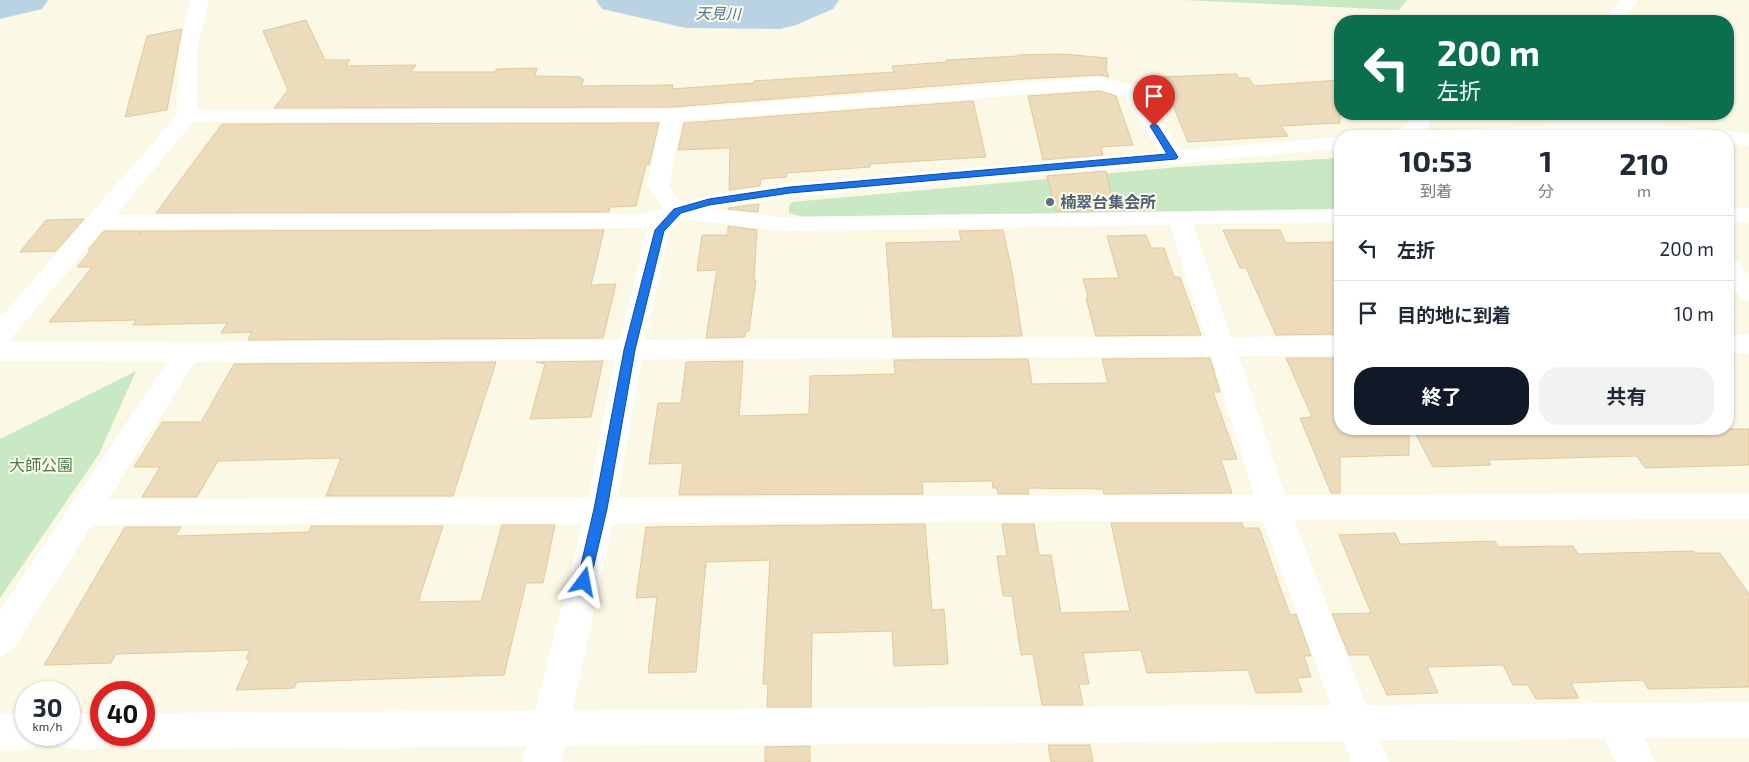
<!DOCTYPE html>
<html lang="ja">
<head>
<meta charset="utf-8">
<style>
  body { margin:0; font-family:"Exo 2","Noto Sans JP",sans-serif; background:#f2f2f3; color:#1f2937; height:100vh; display:flex; flex-direction:column; font-size:19px; white-space:nowrap }
  * { box-sizing:border-box; margin:0 }
  p { font-size:16px; color:#747a83 }
  .icon { flex:none; width:28px; height:28px; fill:none; stroke:currentColor; stroke-width:2; stroke-linecap:round; stroke-linejoin:round }
  .map { position:relative; flex:1; overflow:hidden }
  .panel { position:absolute; left:1334px; top:130px; width:400px; height:305px; display:flex; flex-direction:column; background:#fff; border-radius:20px; box-shadow:0 1px 4px #0004 }
  .panel>* { flex:none }
  .top-card { position:absolute; left:1334px; top:15px; width:400px; height:105px; border-radius:20px; box-shadow:0 1px 4px #0004; background:#0b6e4f; color:#fff; overflow:hidden }
  .speed { position:absolute; left:15px; top:681px; display:flex; gap:10px; font-size:25px; font-weight:700; text-align:center }
  .speed>* { display:grid; place-content:center; width:65px; height:65px; border-radius:50%; background:#fff; box-shadow:0 1px 4px #0004; line-height:1 }
  .speed small { font-size:12px; font-weight:400 }
  .speed .limit { border:8px solid #d22; background:#fff; color:#111 }
  .pin { position:absolute; display:grid; place-items:center; width:42px; height:42px; color:#fff; margin:-51px -21px; border-radius:50% 50% 50% 0; rotate:-45deg; box-shadow:0 0 5px #0007 }
  .pin .icon { rotate:45deg }
  .me { position:absolute; width:55px; margin:-28px; rotate:13deg; stroke-linejoin:round; filter:drop-shadow(0 0 4px #0008) }
  .turn { display:flex; align-items:center; gap:18px; height:105px; padding:0 20px; font-size:22px }
  .turn .icon { width:65px; height:65px; stroke-width:2.5 }
  .turn b { display:block; font-size:35px; line-height:42px }
  .eta { display:flex; justify-content:space-evenly; align-items:center; height:85px; text-align:center }
  .eta b { font-size:30px; font-weight:700; line-height:35px }
  .primary-button { display:flex; gap:10px; margin-top:auto; padding:10px 20px }
  .primary-button a { flex:1; height:58px; border-radius:20px; background:#111827; color:#fff; font-size:20px; font-weight:700; line-height:58px; text-align:center }
  .primary-button a+a { background:#f2f2f3; color:#1f2937 }
  ul { padding:0; list-style:none }
  li { display:flex; align-items:center; gap:15px; height:65px; padding:0 20px; border-top:1px solid #e0e1e3 }
  li div { flex:1 }
  li b { display:block; font-size:19px }
  li em { font-style:normal }
  .map>svg:first-child { display:block }
  .green { fill:#c9e8c4 }
  .lines { fill:none; stroke-linecap:round; stroke-linejoin:round }
  .river { fill:#bad3e4; fill-rule:evenodd }
  .building { fill:#eddcbc; stroke:#e1c99f }
  .minor { fill:#fff; fill-rule:evenodd }
  .tertiary { fill:#fff; fill-rule:evenodd }
  .route { fill:#1a73e8; stroke:#114b97 }
  .service-dot { fill:#5c6f8a; stroke:#fefceb; stroke-width:2 }
  .labels { text-anchor:middle; stroke-width:4; stroke-linejoin:round; paint-order:stroke }
  .far-water-label { font-size:15px; font-style:italic; fill:#4c7593; stroke:#fefceb }
  .service-label { font-size:16px; font-weight:bold; fill:#4e5e75; stroke:#fefceb; text-anchor:start }
  .park-label { font-size:16px; fill:#497e47; stroke:#fefceb }
</style>
</head>
<body>
<div class="map">
<svg width="1749" height="762" viewBox="0 0 1749 762">
  <rect width="100%" height="100%" fill="#fbf8e5"/>
  <!-- green -->
  <g class="green">
    <path d="M 1183,0 L 1407,0 L 1399,10 Z"/>
    <path d="M 1340,158 L 1340,215 L 804,217 L 789,213 L 789,206 L 792,202 L 1178,167 Z"/>
    <path d="M 136,371 L 99,454 L 0,598 L 0,439 Z"/>
  </g>
  <g class="lines">
    <!-- river -->
    <g class="river">
      <path d="M 0,0 L 48,0 L 42,9 L 0,19 Z"/>
      <path d="M 596,0 L 839,0 L 833,9 L 796,25 L 780,29 L 686,28 L 602,9 Z"/>
    </g>
  </g>
  <!-- building -->
  <g class="building">
    <path d="M 306,20 L 325,60 L 350,60 L 346,66 L 416,65 L 411,72 L 495,72 L 497,69 L 537,68 L 535,76 L 581,77 L 580,79 L 584,79 L 581,86 L 673,85 L 672,89 L 754,83 L 754,81 L 894,72 L 892,66 L 947,62 L 946,60 L 1018,56 L 1017,55 L 1063,54 L 1107,58 L 1106,69 L 1109,77 L 1100,75 L 1024,79 L 673,107 L 274,108 L 288,90 L 263,31 Z"/>
    <path d="M 182,29 L 167,110 L 125,117 L 147,36 Z"/>
    <path d="M 1236,74 L 1239,78 L 1249,78 L 1254,86 L 1340,80 L 1340,123 L 1281,126 L 1288,136 L 1188,142 L 1161,77 Z"/>
    <path d="M 1100,91 L 1116,96 L 1133,145 L 1101,147 L 1103,155 L 1043,160 L 1028,96 Z"/>
    <path d="M 973,101 L 986,157 L 870,164 L 870,167 L 786,173 L 787,177 L 761,179 L 760,186 L 729,190 L 730,148 L 678,150 L 684,123 Z"/>
    <path d="M 659,123 L 649,165 L 646,165 L 636,206 L 610,207 L 609,212 L 156,213 L 222,124 Z"/>
    <path d="M 1106,171 L 1115,210 L 1056,211 L 1047,176 Z"/>
    <path d="M 759,204 L 758,212 L 728,209 L 728,208 Z"/>
    <path d="M 84,219 L 56,251 L 20,252 L 46,220 Z"/>
    <path d="M 728,226 L 757,230 L 754,280 L 756,280 L 749,331 L 746,331 L 745,337 L 706,338 L 717,270 L 697,271 L 702,235 L 728,235 Z"/>
    <path d="M 604,230 L 591,285 L 616,284 L 603,338 L 248,340 L 252,332 L 221,333 L 227,323 L 133,325 L 136,320 L 49,322 L 92,267 L 77,267 L 91,250 L 88,250 L 104,231 L 141,231 L 140,235 L 143,231 Z"/>
    <path d="M 1003,230 L 1012,271 L 1022,336 L 893,337 L 886,243 L 961,241 L 959,231 Z"/>
    <path d="M 1223,230 L 1280,230 L 1286,243 L 1340,242 L 1340,334 L 1276,335 L 1246,268 L 1240,268 Z"/>
    <path d="M 1146,235 L 1151,248 L 1164,248 L 1174,277 L 1180,277 L 1201,335 L 1096,336 L 1086,298 L 1088,297 L 1083,279 L 1119,278 L 1107,236 Z"/>
    <path d="M 1210,358 L 1220,392 L 1213,392 L 1237,459 L 1221,460 L 1232,493 L 1104,494 L 1103,489 L 1028,488 L 1029,494 L 998,494 L 997,488 L 993,488 L 992,481 L 922,482 L 923,494 L 679,495 L 683,463 L 649,464 L 658,403 L 681,403 L 686,362 L 743,361 L 739,416 L 809,414 L 810,376 L 895,374 L 894,360 L 1028,359 L 1032,384 L 1108,383 L 1102,359 Z"/>
    <path d="M 1286,358 L 1340,358 L 1340,429 L 1409,429 L 1409,455 L 1340,457 L 1340,493 L 1331,493 L 1300,418 L 1312,417 Z"/>
    <path d="M 603,361 L 591,417 L 530,419 L 545,364 L 536,362 Z"/>
    <path d="M 496,362 L 453,496 L 326,496 L 341,458 L 218,461 L 197,497 L 142,497 L 160,467 L 134,467 L 162,422 L 201,422 L 234,364 Z"/>
    <path d="M 1413,429 L 1749,429 L 1749,465 L 1645,468 L 1637,456 L 1488,460 L 1491,465 L 1433,467 Z"/>
    <path d="M 1111,523 L 1242,523 L 1244,528 L 1259,528 L 1290,615 L 1296,614 L 1311,656 L 1304,656 L 1311,677 L 1297,678 L 1302,692 L 1256,693 L 1248,670 L 1147,673 L 1141,650 L 1083,653 L 1089,684 L 1079,684 L 1083,705 L 1042,705 L 1033,654 L 1021,655 L 1012,596 L 1003,596 L 997,556 L 1007,556 L 1002,524 L 1034,524 L 1039,555 L 1051,555 L 1061,613 L 1130,611 Z"/>
    <path d="M 925,524 L 932,610 L 944,609 L 948,664 L 894,666 L 892,631 L 812,633 L 811,707 L 767,707 L 768,684 L 763,684 L 770,560 L 706,562 L 696,672 L 648,673 L 657,597 L 636,598 L 646,527 Z"/>
    <path d="M 502,525 L 555,525 L 543,583 L 526,583 L 504,675 L 297,682 L 294,688 L 236,690 L 250,659 L 246,659 L 250,650 L 116,654 L 111,663 L 44,665 L 125,527 L 181,527 L 175,536 L 309,532 L 311,526 L 443,526 L 418,602 L 481,601 Z"/>
    <path d="M 1395,533 L 1400,544 L 1495,541 L 1498,547 L 1573,546 L 1578,554 L 1694,551 L 1696,553 L 1720,553 L 1749,594 L 1749,687 L 1648,689 L 1643,680 L 1571,683 L 1579,698 L 1536,699 L 1528,685 L 1513,685 L 1503,665 L 1427,667 L 1438,693 L 1387,695 L 1369,655 L 1349,655 L 1332,614 L 1371,613 L 1339,535 Z"/>
    <path d="M 1048,745 L 1090,745 L 1093,762 L 1051,762 Z"/>
    <path d="M 810,746 L 810,762 L 765,762 L 765,747 Z"/>
  </g>
  <g class="lines">
    <!-- minor -->
    <g class="minor">
      <path d="M 191,0 L 209,0 L 197,48 L 197,110 L 673,109 L 1100,77 L 1126,83 L 1142,90 L 1184,157 L 1181,162 L 1173,164 L 1165,162 L 1127,98 L 1100,89 L 682,121 L 669,186 L 684,205 L 780,217 L 1340,209 L 1340,223 L 1193,224 L 1231,337 L 1340,336 L 1340,356 L 1238,356 L 1285,495 L 1749,493 L 1749,519 L 1294,520 L 1366,705 L 1749,702 L 1749,738 L 1644,738 L 1655,762 L 1616,762 L 1604,739 L 1380,740 L 1389,762 L 1351,762 L 1344,741 L 144,749 L 131,744 L 127,735 L 144,735 L 144,713 L 1331,705 L 1263,521 L 92,525 L 12,651 L 0,656 L 0,611 L 167,362 L 0,361 L 0,318 L 177,115 L 179,48 ZM 661,121 L 647,186 L 663,208 L 642,214 L 116,215 L 193,122 ZM 678,218 L 780,231 L 1170,225 L 1205,337 L 187,342 L 9,341 L 103,229 L 643,228 ZM 1211,356 L 1254,495 L 108,499 L 195,362 Z"/>
      <path d="M 1525,127 C 1599,126 1675,123 1749,134 L 1749,146 L 1728,143 L 1728,136 L 1425,136 L 1428,131 L 1436,130 Z"/>
      <rect x="1728" y="208" width="21" height="14"/>
      <path d="M 1728,259 L 1737,261 L 1749,275 L 1749,300 L 1740,297 L 1728,282 Z"/>
      <path d="M 1749,334 L 1749,354 L 1728,353 L 1728,335 Z"/>
      <path d="M 101,713 L 101,735 L 118,735 L 114,744 C 95,751 75,752 56,745 L 52,735 L 69,735 L 69,714 Z"/>
      <path d="M 0,714 L 26,714 L 26,735 L 43,735 L 39,745 L 26,750 L 0,750 Z"/>
    </g>
    <!-- tertiary -->
    <g class="tertiary">
      <path d="M 1620,0 L 1638,0 L 1622,21 L 1604,21 Z"/>
      <path d="M 1412,114 L 1432,114 C 1430,139 1411,136 1392,136 C 1397,127 1410,127 1412,114 Z"/>
      <path d="M 1340,137 L 1340,149 L 790,197 L 711,209 L 685,216 L 670,232 L 643,350 L 616,509 L 561,762 L 523,762 L 586,509 L 617,350 L 647,230 L 669,206 L 709,195 L 790,183 Z"/>
    </g>
  </g>
  <!-- route -->
  <path class="route" d="M 1154,123 L 1158,126 L 1178,157 L 1176,159 L 790,193 L 709,205 L 681,213 L 664,231 L 635,350 L 607,509 L 590,582 L 588,586 L 584,588 L 579,586 L 577,582 L 594,509 L 624,350 L 655,230 L 674,209 L 709,199 L 790,187 L 1167,154 L 1150,126 Z"/>
  <!-- markers -->
  <circle class="service-dot" cx="1050" cy="202" r="5"/>
  <g class="labels">
    <!-- far-water labels -->
    <g class="far-water-label">
      <text transform="translate(718 14) rotate(1)" y="5">天見川</text>
    </g>
    <!-- service labels -->
    <g class="service-label">
      <text x="1060" y="208">楠翠台集会所</text>
    </g>
    <!-- park labels -->
    <g class="park-label">
      <text x="41" y="471">大師公園</text>
    </g>
  </g>
</svg>
<div class="speed"><div>30<small>km/h</small></div><div class="limit">40</div></div>
<div class="pin" style="left:1154px;top:126px;background:#d93025"><svg class="icon" aria-label="arrive" viewBox="0 0 24 24"><path d="M6 21V4h12l-3 4 3 4H6"/></svg></div>
<svg class="me" style="left:584px;top:582px" viewBox="-20 -20 40 40"><path d="M0-17L14 15 0 8-14 15z" fill="#1a73e8" stroke="#fff" stroke-width="4"/></svg>
<div class="top-card">
<div class="turn"><svg class="icon" aria-label="left" viewBox="0 0 24 24"><path d="M17 20v-9H6M10 6l-5 5 5 5"/></svg><div><b>200 m</b>左折</div></div>
</div>
<section class="panel">
<div class="eta">
<div><b>10:53</b><p>到着</p></div>
<div><b>1</b><p>分</p></div>
<div><b>210</b><p>m</p></div>
</div>
<ul>
<li><svg class="icon" aria-label="left" viewBox="0 0 24 24"><path d="M17 20v-9H6M10 6l-5 5 5 5"/></svg><div><b>左折</b></div><em>200 m</em></li>
<li><svg class="icon" aria-label="arrive" viewBox="0 0 24 24"><path d="M6 21V4h12l-3 4 3 4H6"/></svg><div><b>目的地に到着</b></div><em>10 m</em></li>
</ul>
<div class="primary-button"><a>終了</a><a>共有</a></div>
</section>
</div>
</body>
</html>
